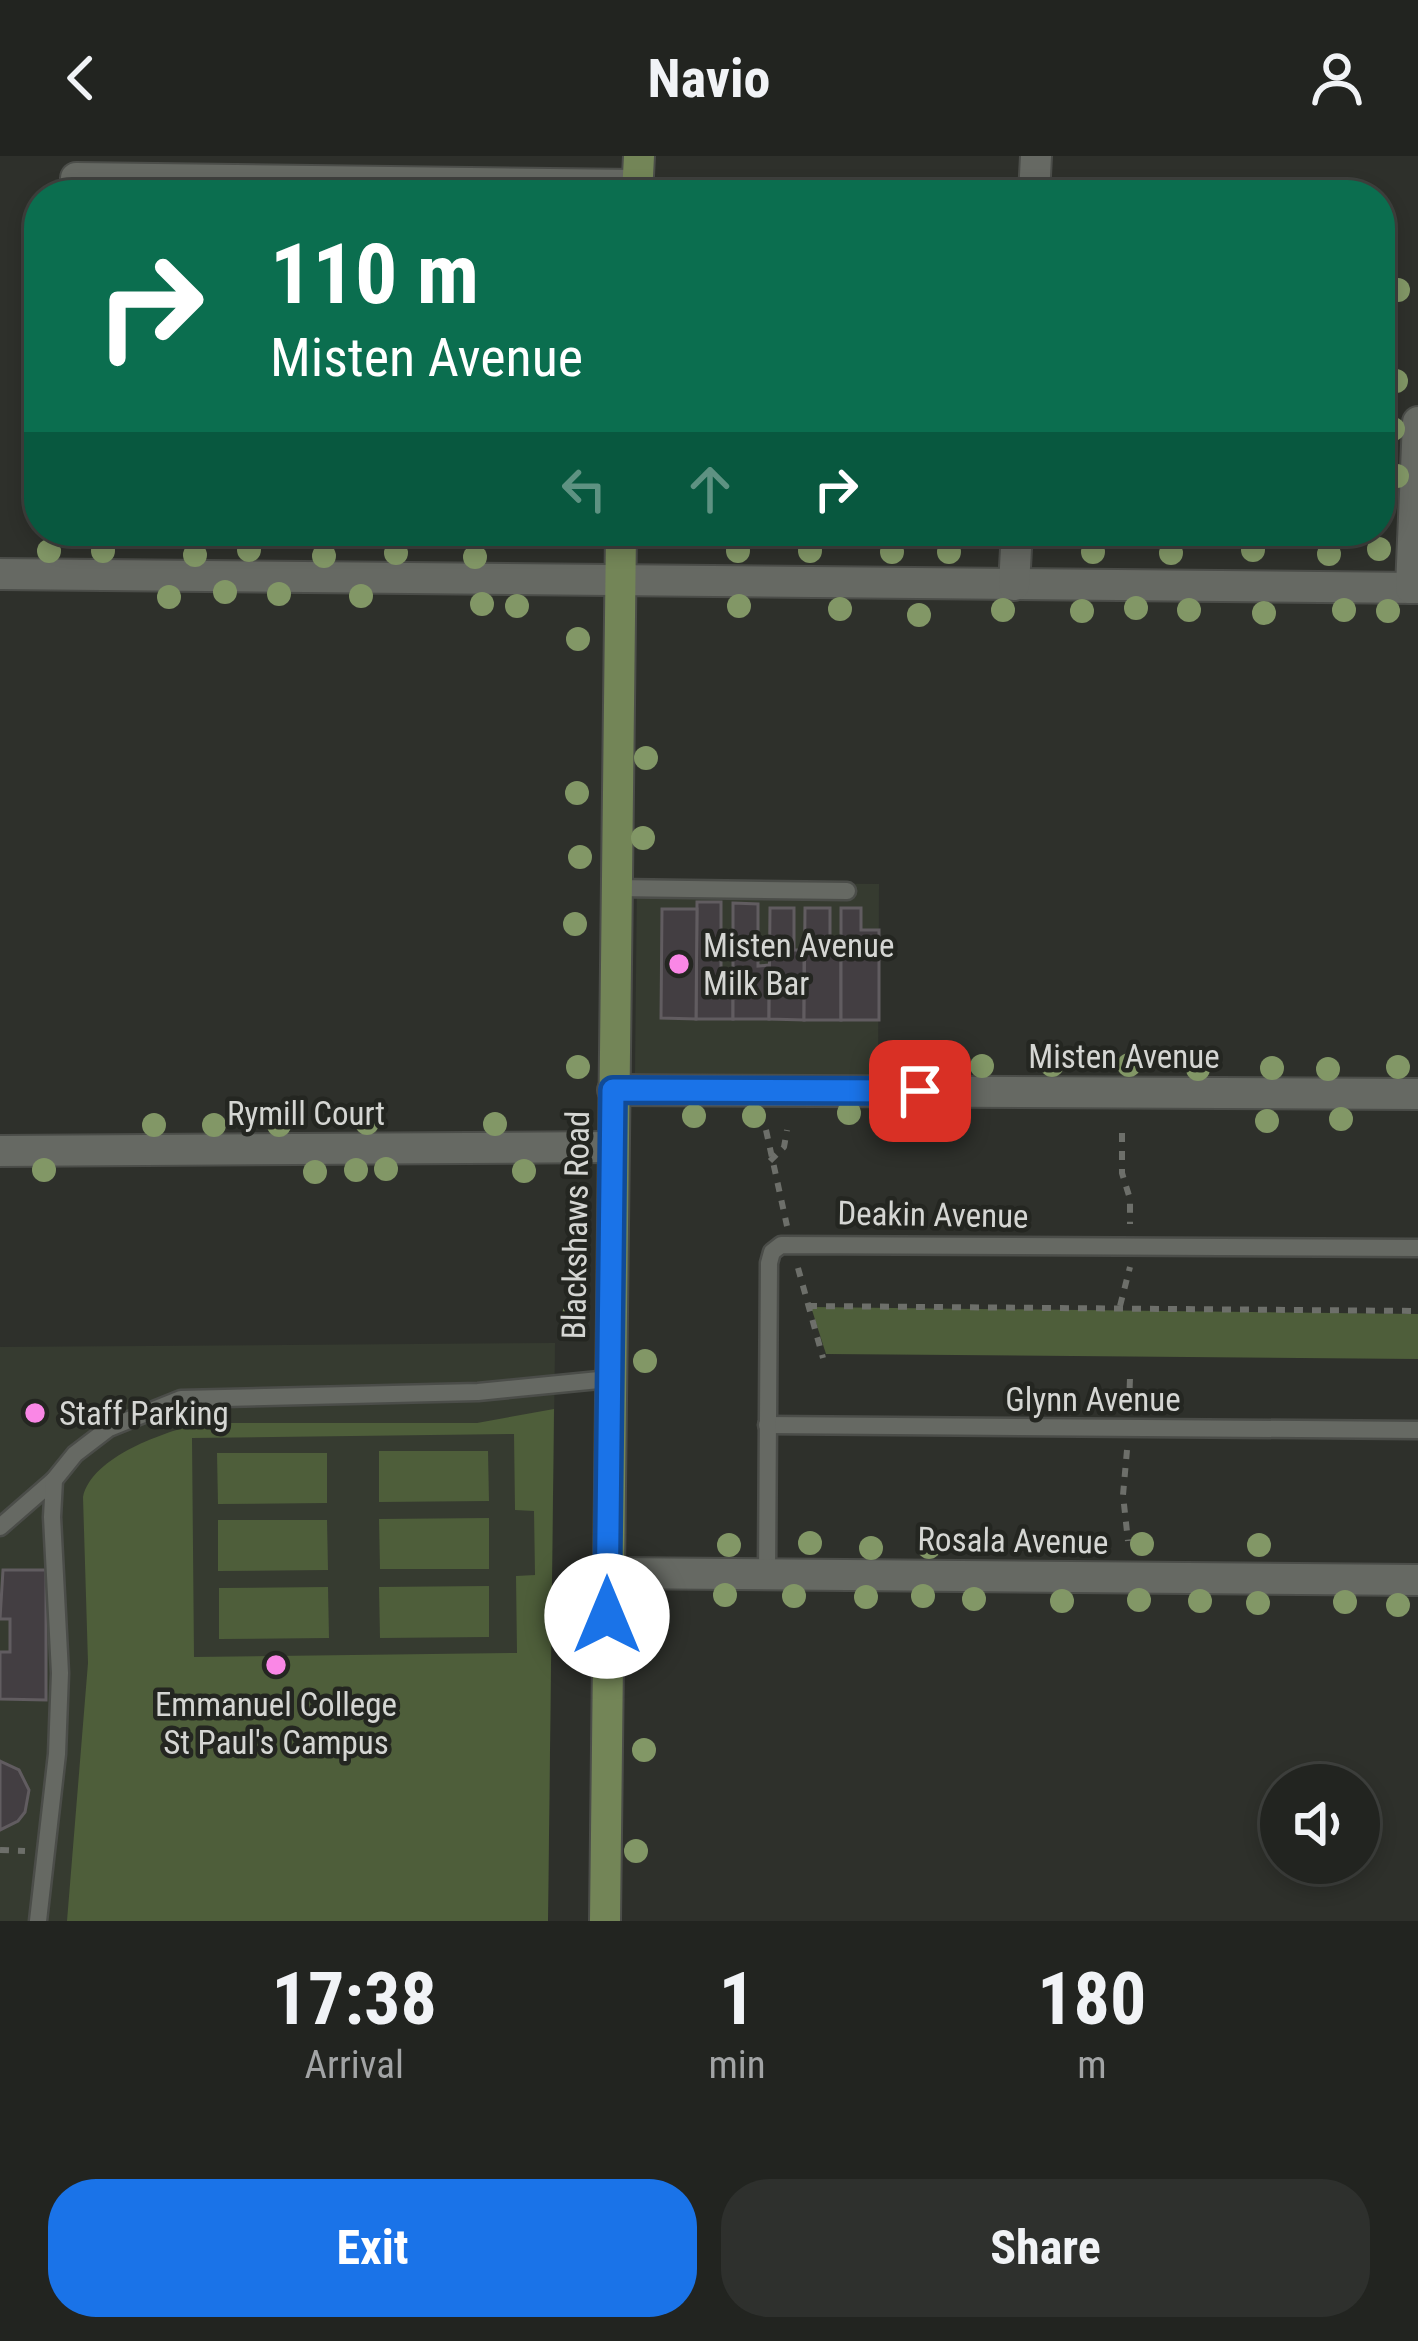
<!DOCTYPE html>
<html lang="en">
<head>
<meta charset="utf-8">
<style>
  body { margin:0; font-family:"Roboto Condensed",sans-serif; background:#2e302d; color:#f1f3f6; height:100vh; display:flex; flex-direction:column; font-size:45px; white-space:nowrap }
  * { box-sizing:border-box; margin:0 }
  p { font-size:39px; color:#a2a4a5 }
  .icon { flex:none; width:66px; height:66px; fill:none; stroke:currentColor; stroke-width:2; stroke-linecap:round; stroke-linejoin:round }
  .map { position:relative; height:1765px; overflow:hidden }
  .drawer { display:flex; flex-direction:column; background:#222420; flex:1 }
  .drawer>* { flex:none }
  .top-card { position:absolute; left:24px; top:24px; width:1371px; height:366px; border-radius:48px; box-shadow:0 6px 18px #0003,0 0 0 3px #3f413e; background:#0b6e4f; color:#fff; overflow:hidden }
  .tools { position:absolute; left:1260px; top:1608px; display:grid; gap:24px }
  .tools a { display:grid; place-items:center; width:120px; height:120px; border-radius:50%; background:#222420; box-shadow:0 6px 18px #0003,0 0 0 3px #3f413e; font-size:60px }
  .pin { position:absolute; display:grid; place-items:center; width:102px; height:102px; color:#fff; margin:-51px; border-radius:24px; box-shadow:0 6px 18px #0006 }
  .me { position:absolute; width:132px; margin:-66px; rotate:0deg; stroke-linejoin:round; filter:drop-shadow(0 0 9px #0008) }
  .turn { display:flex; align-items:center; gap:42px; height:252px; padding:0 48px; font-size:54px }
  .turn .icon { width:156px; height:156px; stroke-width:2.5 }
  .turn b { display:block; font-size:84px; line-height:102px }
  .lanes { display:flex; align-items:center; height:114px; padding:0 48px; background:#0003; justify-content:center; gap:60px; direction:ltr }
  .lanes .off { opacity:.35 }
  .eta { display:flex; justify-content:space-evenly; align-items:center; height:204px; text-align:center }
  .eta b { font-size:72px; font-weight:700; line-height:84px }
  .button { display:flex; gap:24px; margin-top:auto; padding:24px 48px }
  .button a { flex:1; height:138px; border-radius:48px; background:#1a73e8; color:#fff; font-size:48px; font-weight:700; line-height:138px; text-align:center }
  .button a+a { background:#2e302d; color:#f1f3f6 }
  header { display:flex; justify-content:space-between; align-items:center; height:156px; padding:0 48px; background:#222420; font-size:54px; font-weight:700 }
  .map>svg:first-child { display:block }
  .built { fill:#363b30 }
  .green { fill:#4e5e3a; fill-rule:evenodd }
  .building { fill:#433e42; stroke:#615c60; stroke-width:3 }
  .lines { fill:none; stroke-linecap:round; stroke-linejoin:round }
  .service-casing { stroke:#4b4d49; stroke-width:21 }
  .minor-casing { stroke:#4b4d49; stroke-width:34 }
  .secondary-casing { stroke:#4b4d49; stroke-width:34 }
  .path { stroke:#6d6f6a; stroke-width:6; stroke-dasharray:9 9; stroke-linecap:butt }
  .service { stroke:#666963; stroke-width:16 }
  .minor { stroke:#666963; stroke-width:30 }
  .secondary { stroke:#738557; stroke-width:30 }
  .tree { fill:#829766 }
  .route-casing { stroke:#114b97; stroke-width:30 }
  .route { stroke:#1a73e8; stroke-width:21 }
  .poi-dot { fill:#fa87e6; stroke:#242621; stroke-width:4.5 }
  .labels { text-anchor:middle; stroke-width:9; stroke-linejoin:round; paint-order:stroke }
  .poi-label { font-size:33px; fill:#d5d6d3; stroke:#242621; text-anchor:start }
  .street-label { font-size:33px; fill:#d5d6d3; stroke:#242621 }
</style>
</head>
<body>
<header><svg class="icon" aria-label="back" viewBox="0 0 24 24"><path d="M15 5l-7 7 7 7"/></svg>Navio<svg class="icon" aria-label="person" viewBox="0 0 24 24"><circle cx="12" cy="8" r="4"/><path d="M4 21q1-7 8-7t8 7"/></svg></header>
<div class="map">
<svg width="1418" height="1765" viewBox="0 0 1418 1765">
  <rect width="100%" height="100%" fill="#2e302b"/>
  <!-- built -->
  <g class="built">
    <path d="M 637,726 L 879,728 L 878,919 L 635,917 Z"/>
    <path d="M 555,1187 L 548,1765 L 0,1765 L 0,1191 Z"/>
  </g>
  <!-- green -->
  <g class="green">
    <path d="M 811,1151 L 1418,1158 L 1418,1203 L 826,1198 Z"/>
    <path d="M 554,1253 L 548,1765 L 67,1765 L 88,1507 L 83,1341 C 92,1300 165,1276 201,1267 L 477,1267 ZM 514,1278 L 515,1354 L 534,1355 L 535,1419 L 516,1420 L 517,1497 L 194,1501 L 192,1282 Z"/>
    <path d="M 379,1295 L 488,1295 L 489,1345 L 379,1346 Z"/>
    <path d="M 217,1297 L 327,1297 L 327,1347 L 218,1348 Z"/>
    <path d="M 489,1362 L 489,1413 L 380,1413 L 379,1363 Z"/>
    <path d="M 218,1364 L 327,1364 L 328,1414 L 218,1415 Z"/>
    <path d="M 489,1430 L 489,1481 L 380,1482 L 379,1431 Z"/>
    <path d="M 328,1431 L 329,1482 L 219,1483 L 219,1432 Z"/>
  </g>
  <!-- building -->
  <g class="building">
    <path d="M 697,746 L 721,746 L 721,821 L 733,822 L 733,863 L 696,863 Z"/>
    <path d="M 733,747 L 758,748 L 758,810 L 769,809 L 769,863 L 733,863 Z"/>
    <path d="M 770,752 L 794,752 L 794,794 L 804,794 L 804,864 L 769,863 Z"/>
    <path d="M 805,752 L 830,752 L 830,794 L 841,794 L 841,864 L 804,864 Z"/>
    <path d="M 841,752 L 861,752 L 861,774 L 879,774 L 879,864 L 841,864 Z"/>
    <path d="M 662,753 L 697,753 L 696,863 L 661,862 Z"/>
    <path d="M 3,1414 L 46,1414 L 46,1544 L 0,1543 L 0,1496 L 10,1496 L 10,1463 L 0,1463 Z"/>
    <path d="M 0,1605 L 19,1614 L 29,1634 L 25,1656 L 18,1665 L 0,1674 Z"/>
  </g>
  <g class="lines">
    <!-- service casing -->
    <g class="service-casing">
      <g id="service">
        <path d="M 615,732 L 847,735"/>
        <path d="M 767,1269 L 1418,1274"/>
        <path d="M 0,1371 L 54,1324"/>
        <path d="M 767,1417 L 769,1107 L 772,1096 L 781,1089 L 1418,1092"/>
        <path d="M 38,1765 L 57,1598 L 60,1517 L 52,1361 L 54,1324 L 75,1298 L 109,1272 L 181,1243 L 478,1236 L 609,1223"/>
      </g>
    </g>
    <!-- minor casing -->
    <g class="minor-casing">
      <g id="minor">
        <path d="M 76,22 L 637,29"/>
        <path d="M 1034,39 L 1036,0"/>
        <path d="M 0,418 L 1418,432"/>
        <path d="M 1014,429 L 1017,375"/>
        <path d="M 1411,432 L 1418,266"/>
        <path d="M 613,934 L 1418,938"/>
        <path d="M 0,995 L 612,991"/>
        <path d="M 607,1417 L 1418,1424"/>
      </g>
    </g>
    <!-- secondary casing -->
    <g class="secondary-casing">
      <g id="secondary">
        <path d="M 637,39 L 639,0"/>
        <path d="M 605,1765 L 621,375"/>
      </g>
    </g>
    <!-- path -->
    <g class="path">
      <path d="M 766,974 L 787,1070"/>
      <path d="M 1122,977 L 1122,1017 L 1130,1043 L 1130,1068"/>
      <path d="M 770,1005 L 784,991 L 787,974"/>
      <path d="M 798,1112 L 823,1202"/>
      <path d="M 808,1150 L 1418,1155"/>
      <path d="M 1120,1150 L 1130,1111"/>
      <path d="M 1129,1250 L 1130,1222"/>
      <path d="M 1127,1294 L 1123,1339 L 1128,1385"/>
      <path d="M 0,1694 L 25,1695"/>
    </g>
    <!-- service -->
    <use href="#service" class="service"/>
    <!-- minor -->
    <use href="#minor" class="minor"/>
    <!-- secondary -->
    <use href="#secondary" class="secondary"/>
  </g>
  <!-- trees -->
  <g class="tree">
    <circle cx="1398" cy="134" r="12"/>
    <circle cx="1396" cy="225" r="12"/>
    <circle cx="1393" cy="273" r="12"/>
    <circle cx="1397" cy="320" r="12"/>
    <circle cx="1379" cy="393" r="12"/>
    <circle cx="249" cy="394" r="12"/>
    <circle cx="1253" cy="394" r="12"/>
    <circle cx="49" cy="395" r="12"/>
    <circle cx="103" cy="395" r="12"/>
    <circle cx="738" cy="395" r="12"/>
    <circle cx="810" cy="395" r="12"/>
    <circle cx="892" cy="396" r="12"/>
    <circle cx="949" cy="396" r="12"/>
    <circle cx="1093" cy="396" r="12"/>
    <circle cx="396" cy="397" r="12"/>
    <circle cx="1171" cy="397" r="12"/>
    <circle cx="1329" cy="398" r="12"/>
    <circle cx="195" cy="399" r="12"/>
    <circle cx="324" cy="400" r="12"/>
    <circle cx="475" cy="401" r="12"/>
    <circle cx="225" cy="436" r="12"/>
    <circle cx="279" cy="438" r="12"/>
    <circle cx="361" cy="440" r="12"/>
    <circle cx="169" cy="441" r="12"/>
    <circle cx="482" cy="448" r="12"/>
    <circle cx="517" cy="450" r="12"/>
    <circle cx="739" cy="450" r="12"/>
    <circle cx="1136" cy="452" r="12"/>
    <circle cx="840" cy="453" r="12"/>
    <circle cx="1003" cy="454" r="12"/>
    <circle cx="1189" cy="454" r="12"/>
    <circle cx="1344" cy="454" r="12"/>
    <circle cx="1082" cy="455" r="12"/>
    <circle cx="1388" cy="455" r="12"/>
    <circle cx="1264" cy="457" r="12"/>
    <circle cx="919" cy="459" r="12"/>
    <circle cx="578" cy="483" r="12"/>
    <circle cx="646" cy="602" r="12"/>
    <circle cx="577" cy="637" r="12"/>
    <circle cx="643" cy="682" r="12"/>
    <circle cx="580" cy="701" r="12"/>
    <circle cx="575" cy="768" r="12"/>
    <circle cx="1052" cy="909" r="12"/>
    <circle cx="1129" cy="909" r="12"/>
    <circle cx="982" cy="910" r="12"/>
    <circle cx="578" cy="911" r="12"/>
    <circle cx="1398" cy="911" r="12"/>
    <circle cx="1272" cy="912" r="12"/>
    <circle cx="1198" cy="913" r="12"/>
    <circle cx="1328" cy="913" r="12"/>
    <circle cx="849" cy="957" r="12"/>
    <circle cx="914" cy="959" r="12"/>
    <circle cx="694" cy="960" r="12"/>
    <circle cx="754" cy="960" r="12"/>
    <circle cx="1341" cy="963" r="12"/>
    <circle cx="1267" cy="965" r="12"/>
    <circle cx="367" cy="967" r="12"/>
    <circle cx="495" cy="968" r="12"/>
    <circle cx="154" cy="969" r="12"/>
    <circle cx="214" cy="969" r="12"/>
    <circle cx="279" cy="969" r="12"/>
    <circle cx="386" cy="1013" r="12"/>
    <circle cx="44" cy="1014" r="12"/>
    <circle cx="356" cy="1014" r="12"/>
    <circle cx="524" cy="1015" r="12"/>
    <circle cx="315" cy="1016" r="12"/>
    <circle cx="574" cy="1159" r="12"/>
    <circle cx="645" cy="1205" r="12"/>
    <circle cx="810" cy="1387" r="12"/>
    <circle cx="1142" cy="1388" r="12"/>
    <circle cx="729" cy="1389" r="12"/>
    <circle cx="1259" cy="1389" r="12"/>
    <circle cx="929" cy="1391" r="12"/>
    <circle cx="871" cy="1392" r="12"/>
    <circle cx="725" cy="1439" r="12"/>
    <circle cx="794" cy="1440" r="12"/>
    <circle cx="923" cy="1440" r="12"/>
    <circle cx="866" cy="1441" r="12"/>
    <circle cx="974" cy="1443" r="12"/>
    <circle cx="1139" cy="1444" r="12"/>
    <circle cx="1062" cy="1445" r="12"/>
    <circle cx="1200" cy="1445" r="12"/>
    <circle cx="1345" cy="1446" r="12"/>
    <circle cx="1258" cy="1447" r="12"/>
    <circle cx="1398" cy="1449" r="12"/>
    <circle cx="644" cy="1594" r="12"/>
    <circle cx="636" cy="1695" r="12"/>
  </g>
  <g class="lines">
    <!-- route casing -->
    <g class="route-casing">
      <path id="route" d="M 607,1460 L 613,934 L 920,935"/>
    </g>
    <!-- route -->
    <use href="#route" class="route"/>
  </g>
  <!-- markers -->
  <g class="poi-dot">
    <circle cx="679" cy="808" r="12"/>
    <circle cx="35" cy="1257" r="12"/>
    <circle cx="276" cy="1509" r="12"/>
  </g>
  <g class="labels">
    <!-- poi labels -->
    <g class="poi-label">
      <text x="703" y="801">Misten Avenue<tspan x="703" dy="38">Milk Bar</tspan></text>
      <text x="59" y="1269">Staff Parking</text>
      <text x="276" y="1560" text-anchor="middle">Emmanuel College<tspan x="276" dy="38">St Paul's Campus</tspan></text>
    </g>
    <!-- street labels -->
    <g class="street-label">
      <text x="1124" y="912">Misten Avenue</text>
      <text x="306" y="969">Rymill Court</text>
      <text transform="translate(933 1058) rotate(1)" y="12">Deakin Avenue</text>
      <text transform="translate(575 1069) rotate(-89)" y="12">Blackshaws Road</text>
      <text x="1093" y="1255">Glynn Avenue</text>
      <text transform="translate(1013 1384) rotate(1)" y="12">Rosala Avenue</text>
    </g>
  </g>
</svg>
<div class="tools">
<a><svg class="icon" aria-label="sound" viewBox="0 0 24 24"><path d="M4 9h4l5-4v14l-5-4H4zM17 9q2 3 0 6"/></svg></a>
</div>
<div class="pin" style="left:920px;top:935px;background:#d93025"><svg class="icon" aria-label="arrive" viewBox="0 0 24 24"><path d="M6 21V4h12l-3 4 3 4H6"/></svg></div>
<svg class="me" style="left:607px;top:1460px" viewBox="-20 -20 40 40"><circle r="19" fill="#fff"/><path d="M0-13L10 11 0 6-10 11z" fill="#1a73e8"/></svg>
<div class="top-card">
<div class="turn"><svg class="icon" aria-label="right" viewBox="0 0 24 24"><path d="M7 20v-9h11M14 6l5 5-5 5"/></svg><div><b>110 m</b>Misten Avenue</div></div>
<div class="lanes"><svg class="icon off" aria-label="left" viewBox="0 0 24 24"><path d="M17 20v-9H6M10 6l-5 5 5 5"/></svg><svg class="icon off" aria-label="ahead" viewBox="0 0 24 24"><path d="M12 20V5M6 11l6-6 6 6"/></svg><svg class="icon" aria-label="right" viewBox="0 0 24 24"><path d="M7 20v-9h11M14 6l5 5-5 5"/></svg></div>
</div>
</div>
<section class="drawer">
<div class="eta">
<div><b>17:38</b><p>Arrival</p></div>
<div><b>1</b><p>min</p></div>
<div><b>180</b><p>m</p></div>
</div>
<div class="button"><a>Exit</a><a>Share</a></div>
</section>
</body>
</html>
